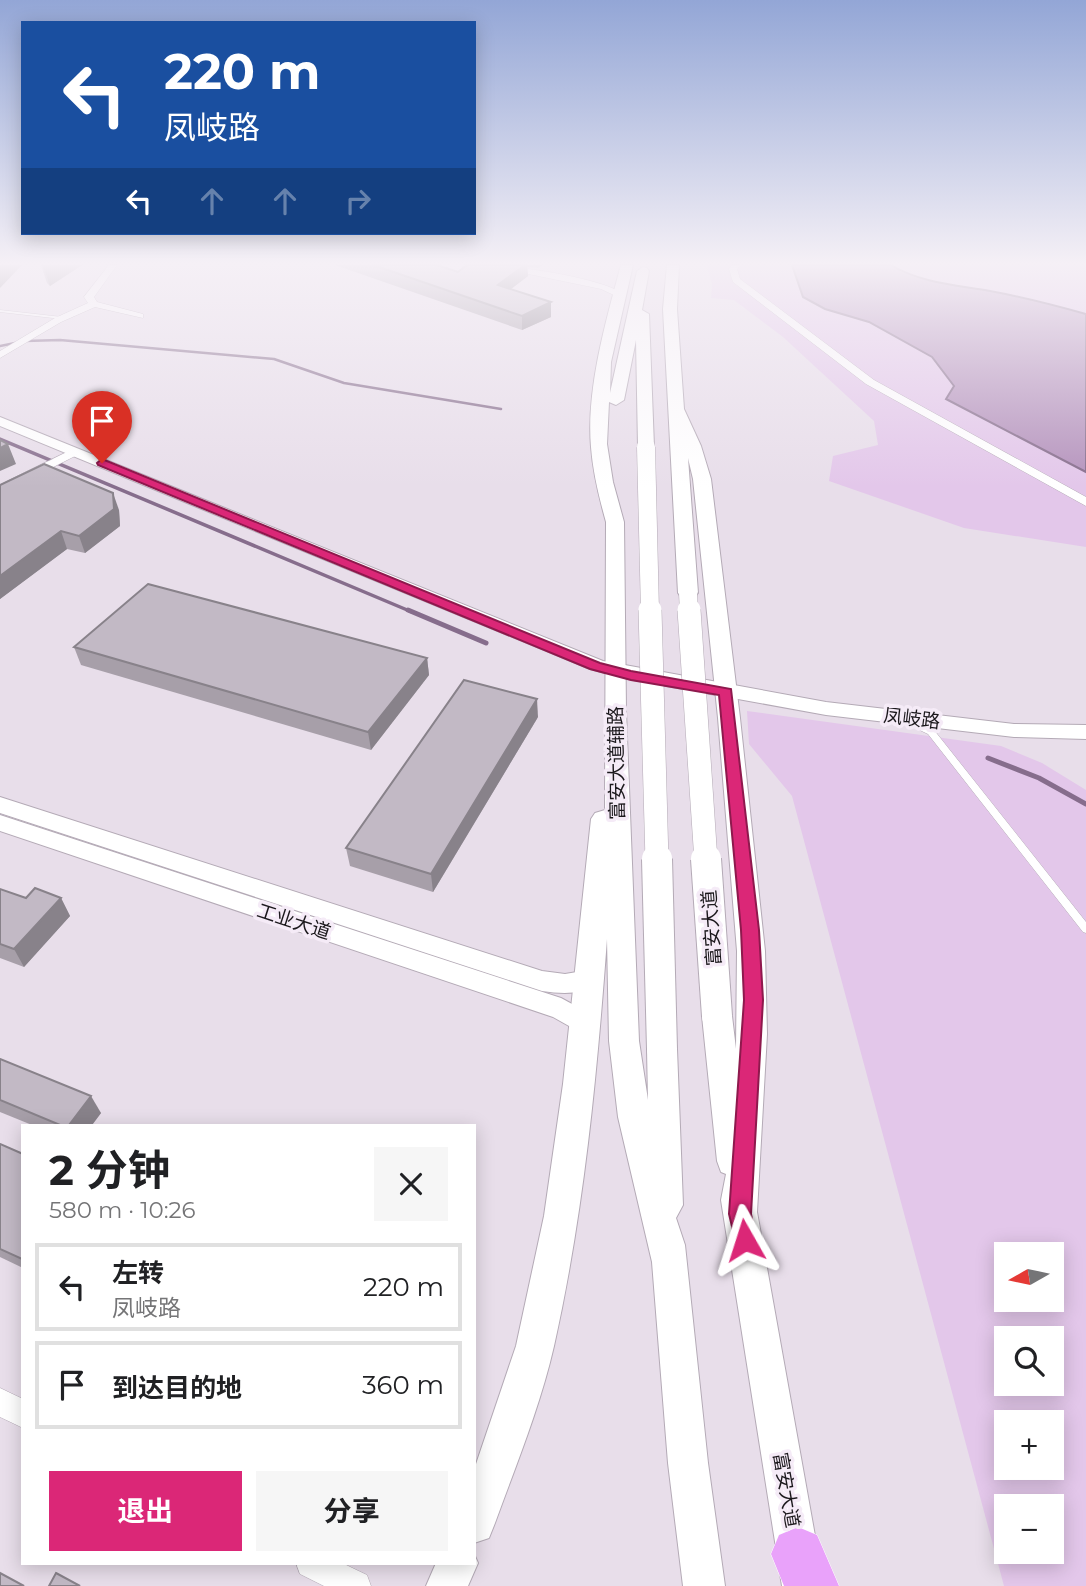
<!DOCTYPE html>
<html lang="zh">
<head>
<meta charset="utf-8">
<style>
  body { margin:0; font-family:Montserrat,"Noto Sans SC",sans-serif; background:#f6f6f6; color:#202124; height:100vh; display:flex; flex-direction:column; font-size:26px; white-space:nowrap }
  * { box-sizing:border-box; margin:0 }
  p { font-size:23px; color:#757577 }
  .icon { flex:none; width:38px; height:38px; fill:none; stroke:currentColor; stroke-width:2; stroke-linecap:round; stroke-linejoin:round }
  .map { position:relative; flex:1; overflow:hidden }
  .details { position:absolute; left:21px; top:1124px; width:455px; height:441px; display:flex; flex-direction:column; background:#fff; border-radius:0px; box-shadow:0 4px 18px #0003 }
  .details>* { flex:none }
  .top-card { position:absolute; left:21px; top:21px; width:455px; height:214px; border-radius:0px; box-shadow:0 4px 18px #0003; background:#1a4fa0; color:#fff; overflow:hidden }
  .needle { width:46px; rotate:261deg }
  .buttons { position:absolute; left:994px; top:1242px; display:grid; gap:14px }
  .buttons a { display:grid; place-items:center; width:70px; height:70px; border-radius:0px; background:#fff; box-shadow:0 4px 18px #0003; font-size:35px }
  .pin { position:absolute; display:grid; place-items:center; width:60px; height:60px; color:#fff; margin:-72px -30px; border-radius:50% 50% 50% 0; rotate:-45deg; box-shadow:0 0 7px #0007 }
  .pin .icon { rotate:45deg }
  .me { position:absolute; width:77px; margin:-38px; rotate:354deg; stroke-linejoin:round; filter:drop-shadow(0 0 5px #0008) }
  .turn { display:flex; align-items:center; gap:24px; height:147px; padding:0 28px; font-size:32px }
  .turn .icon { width:91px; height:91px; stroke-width:2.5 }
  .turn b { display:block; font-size:49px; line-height:60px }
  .lanes { display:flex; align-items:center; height:66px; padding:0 28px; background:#0003; justify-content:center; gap:35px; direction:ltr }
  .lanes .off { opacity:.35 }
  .round { display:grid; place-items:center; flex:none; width:74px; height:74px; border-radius:0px; background:#f6f6f6 }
  .summary { display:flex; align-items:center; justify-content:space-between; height:119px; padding:0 28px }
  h1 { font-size:42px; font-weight:700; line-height:52px }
  .primary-button { display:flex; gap:14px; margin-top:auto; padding:14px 28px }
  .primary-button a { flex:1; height:80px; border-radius:0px; background:#db2777; color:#fff; font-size:28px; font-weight:700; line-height:80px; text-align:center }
  .primary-button a+a { background:#f6f6f6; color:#202124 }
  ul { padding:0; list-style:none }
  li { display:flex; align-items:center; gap:21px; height:88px; margin:0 14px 10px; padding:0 14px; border:4px solid #e0e0e0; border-radius:0px }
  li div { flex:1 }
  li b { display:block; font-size:26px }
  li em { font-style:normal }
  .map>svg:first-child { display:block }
  .green { fill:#e3c7ea; fill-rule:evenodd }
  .water { fill:#b492bc; stroke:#866d8c; stroke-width:2 }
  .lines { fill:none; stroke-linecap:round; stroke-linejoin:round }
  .stream-far2 { stroke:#866d8c; stroke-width:2.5 }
  .stream-far1 { stroke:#866d8c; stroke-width:3.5 }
  .stream { stroke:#866d8c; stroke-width:5 }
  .service-casing { stroke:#b4aab6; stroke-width:1 }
  .minor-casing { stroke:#b4aab6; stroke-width:1 }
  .tertiary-casing { stroke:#b4aab6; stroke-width:2 }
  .secondary-casing { stroke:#b4aab6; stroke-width:2 }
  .motorway-casing { stroke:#fff; stroke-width:1 }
  .service { fill:#fff; fill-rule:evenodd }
  .minor { fill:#fff; fill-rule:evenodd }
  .tertiary { fill:#fff; fill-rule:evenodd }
  .secondary { fill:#fff; fill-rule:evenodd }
  .motorway { fill:#e9a2fa; fill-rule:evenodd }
  .secondary-bridge-far2-casing { stroke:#b4aab6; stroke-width:19; stroke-linecap:butt }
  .secondary-bridge-far1-casing { stroke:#b4aab6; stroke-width:24; stroke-linecap:butt }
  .secondary-bridge-casing { stroke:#b4aab6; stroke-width:32; stroke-linecap:butt }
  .secondary-bridge-far2 { stroke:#fff; stroke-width:18 }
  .secondary-bridge-far1 { stroke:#fff; stroke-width:23 }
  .secondary-bridge { stroke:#fff; stroke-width:30 }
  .wall { fill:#a79fa9 }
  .shaded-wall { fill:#88828a }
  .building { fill:#c2b9c5; stroke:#88828a; stroke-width:2 }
  .route { fill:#db2777; stroke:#8e194d; stroke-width:2 }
  .labels { text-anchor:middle; stroke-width:7; stroke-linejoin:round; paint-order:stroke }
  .street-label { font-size:19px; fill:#1b181c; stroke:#f5ebf7 }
</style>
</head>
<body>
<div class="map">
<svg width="1086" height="1586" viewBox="0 0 1086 1586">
  <rect width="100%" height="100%" fill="#e8deea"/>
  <!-- green -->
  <g class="green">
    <path d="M 707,265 L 1086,265 L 1086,547 L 964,528 L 829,481 L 833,456 L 878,445 L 874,421 L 783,337 L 734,300 L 711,298 L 712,285 Z"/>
    <path d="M 747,711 L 1001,746 L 1042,763 L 1086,790 L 1086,1586 L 1004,1586 L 792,796 L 749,744 ZM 1006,1255 L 1052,1255 L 1052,1300 L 1006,1300 ZM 1006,1339 L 1052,1339 L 1052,1384 L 1006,1384 ZM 1006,1423 L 1052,1423 L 1052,1468 L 1006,1468 ZM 1006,1507 L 1052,1507 L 1052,1552 L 1006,1552 Z"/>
  </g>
  <!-- water -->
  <path class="water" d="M 792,265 L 891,265 C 921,283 956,285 990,291 C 1023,297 1054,305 1086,314 L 1086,472 L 946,399 L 954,386 L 932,357 L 869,322 L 825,309 L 803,297 Z"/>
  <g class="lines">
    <!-- stream-far2 -->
    <path class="stream-far2" d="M 0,346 L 25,341 L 60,340 L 274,359 L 344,383 L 501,409"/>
    <!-- stream-far1 -->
    <path class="stream-far1" d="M 0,439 L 412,612"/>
    <!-- stream -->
    <g class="stream">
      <path d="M 408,610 L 486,643"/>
      <path d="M 988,758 L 1039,778 L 1086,804"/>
    </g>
    <!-- service casing -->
    <g class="service-casing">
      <g id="service">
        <path d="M 0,310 L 62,317 L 64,318 L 62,319 L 0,312 Z"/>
        <path d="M 910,719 L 934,730 L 1086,922 L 1086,933 L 1083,932 L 928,734 L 907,724 L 906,722 Z"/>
      </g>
    </g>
    <!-- minor casing -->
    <g class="minor-casing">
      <g id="minor">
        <path d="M 109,265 L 117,265 L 94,297 L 97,302 L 143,314 L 143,318 L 95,307 L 61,322 L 0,358 L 0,351 L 55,318 L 88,303 L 84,297 Z"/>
        <path d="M 485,265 C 513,265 604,278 625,295 L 620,298 L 601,289 Z"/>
        <path d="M 732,265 L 740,265 L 737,269 L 740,279 L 874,380 L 1086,497 L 1086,506 L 866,384 L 733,282 L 729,269 Z"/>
        <path d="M 73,449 L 83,452 L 0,494 L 0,485 Z"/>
        <path d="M 0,1388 L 23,1399 L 23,1428 L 0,1417 Z"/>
        <path d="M 296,1563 L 342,1563 L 367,1575 L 371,1586 L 324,1586 L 300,1574 Z"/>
      </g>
    </g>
    <!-- tertiary casing -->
    <g class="tertiary-casing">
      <g id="tertiary">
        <path d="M 0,417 L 603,661 L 826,702 L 1014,724 L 1086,725 L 1086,739 L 1014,737 L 826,715 L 628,679 L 590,669 L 0,426 Z"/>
        <path d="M 0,797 L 542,971 L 565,974 L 589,970 L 598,973 L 601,980 L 598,987 C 579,994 562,994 542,991 L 0,813 Z"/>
        <path d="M 0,815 L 561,998 L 594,1016 L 598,1024 L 594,1032 L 585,1035 L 553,1017 L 0,831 Z"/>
      </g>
    </g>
    <!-- secondary casing -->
    <g class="secondary-casing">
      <g id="secondary">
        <path d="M 621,265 L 633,265 L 611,362 L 610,393 L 637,271 L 643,267 L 647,268 L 649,271 L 642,310 L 649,314 L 654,447 L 646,452 L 638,447 L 636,340 L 624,400 L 616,405 L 609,402 L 607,444 L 613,482 L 624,522 L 626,711 L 639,1041 L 648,1100 L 647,1049 L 651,1040 L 662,1036 L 673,1040 L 677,1049 L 683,1205 L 676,1218 L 685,1245 L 708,1463 L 725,1586 L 683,1586 L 668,1463 L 652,1262 L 618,1117 L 609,1041 L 607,939 C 597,1075 584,1212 554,1346 C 540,1407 516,1465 495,1523 L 489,1538 L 474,1543 L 474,1470 L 516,1346 L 544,1216 L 563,1084 L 591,819 L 595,813 L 605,810 L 606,522 C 599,497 593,473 591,447 C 586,390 606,320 621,265 Z"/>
        <path d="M 667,265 L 679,265 L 677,309 L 684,409 L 701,446 L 711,479 L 740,718 L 765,951 L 767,1034 L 757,1212 L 824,1586 L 782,1586 L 721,1200 L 726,1174 L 721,1172 L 717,1161 L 702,1016 L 707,1007 L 717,1003 L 727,1007 L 732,1016 L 736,1049 L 737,951 L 718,718 L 693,479 L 688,458 L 698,593 L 695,597 L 681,597 L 678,593 L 663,309 Z"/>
        <path d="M 474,1554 L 478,1563 L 468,1586 L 426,1586 L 436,1563 L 474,1563 Z"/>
      </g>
    </g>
    <!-- motorway casing -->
    <g class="motorway-casing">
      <path id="motorway" d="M 798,1527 L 817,1535 L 839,1586 L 784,1586 L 771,1554 L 779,1535 Z"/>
    </g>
    <!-- service -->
    <use href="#service" class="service"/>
    <!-- minor -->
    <use href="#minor" class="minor"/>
    <!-- tertiary -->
    <use href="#tertiary" class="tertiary"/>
    <!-- secondary -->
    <use href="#secondary" class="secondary"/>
    <!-- motorway -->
    <use href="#motorway" class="motorway"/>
    <!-- secondary-bridge-far2 casing -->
    <g class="secondary-bridge-far2-casing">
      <g id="secondary-bridge-far2">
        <path d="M 646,447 L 650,612"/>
        <path d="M 688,593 L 689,612"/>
      </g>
    </g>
    <!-- secondary-bridge-far1 casing -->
    <g class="secondary-bridge-far1-casing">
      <g id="secondary-bridge-far1">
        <path d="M 650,610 L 657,861"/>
        <path d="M 689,610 L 706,861"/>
      </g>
    </g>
    <!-- secondary-bridge casing -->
    <g class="secondary-bridge-casing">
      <g id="secondary-bridge">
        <path d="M 657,859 L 662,1049"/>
        <path d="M 706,859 L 717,1016"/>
      </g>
    </g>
    <!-- secondary-bridge-far2 -->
    <use href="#secondary-bridge-far2" class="secondary-bridge-far2"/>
    <!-- secondary-bridge-far1 -->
    <use href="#secondary-bridge-far1" class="secondary-bridge-far1"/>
    <!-- secondary-bridge -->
    <use href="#secondary-bridge" class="secondary-bridge"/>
  </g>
  <!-- wall -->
  <g class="wall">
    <path d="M 41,265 L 82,265 L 50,286 L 47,283 Z"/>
    <path d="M 335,265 L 437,265 L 458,272 L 467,265 L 542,265 L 539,268 L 527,267 L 528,276 L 511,289 L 551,302 L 551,317 L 522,330 Z"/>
    <path d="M 0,485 L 119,510 L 120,526 L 85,553 L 67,549 L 0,599 Z"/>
    <path d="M 74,647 L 427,658 L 429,675 L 371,750 L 81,665 Z"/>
    <path d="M 538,717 L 433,892 L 350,866 L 346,848 Z"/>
    <path d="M 0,889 L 26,898 L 61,898 L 70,916 L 24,967 L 0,958 Z"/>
    <path d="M 0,1059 L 101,1113 L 92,1125 L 32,1125 L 0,1112 Z"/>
    <path d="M 0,1144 L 23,1154 L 23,1268 L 0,1257 Z"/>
  </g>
  <!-- shaded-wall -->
  <g class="shaded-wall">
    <path d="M 0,265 L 22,265 L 0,288 Z"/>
    <path d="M 43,265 L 82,265 L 50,286 Z"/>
    <path d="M 525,265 L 527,265 L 528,276 L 498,299 L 498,285 Z"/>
    <path d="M 551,302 L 551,317 L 522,330 L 522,316 Z"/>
    <path d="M 8,444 L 16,464 L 0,471 L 0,448 Z"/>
    <path d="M 113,493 L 119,510 L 120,526 L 85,553 L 79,536 Z"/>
    <path d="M 61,531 L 67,549 L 0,599 L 0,576 Z"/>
    <path d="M 427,658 L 429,675 L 371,750 L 368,732 Z"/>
    <path d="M 537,699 L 538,717 L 433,892 L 431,874 Z"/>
    <path d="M 61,898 L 70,916 L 24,967 L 14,949 Z"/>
    <path d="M 91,1096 L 101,1113 L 92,1125 L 69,1125 Z"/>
  </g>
  <!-- building -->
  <g class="building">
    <path d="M 373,265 L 437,265 L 458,272 L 467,265 L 525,265 L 498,285 L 551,302 L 522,316 Z"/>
    <path d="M 0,440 L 8,444 L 0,448 Z"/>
    <path d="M 44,464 L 113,493 L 114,509 L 79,536 L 61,531 L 0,576 L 0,485 Z"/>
    <path d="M 148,584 L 427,658 L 368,732 L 74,647 Z"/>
    <path d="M 464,680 L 537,699 L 431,874 L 346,848 Z"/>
    <path d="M 35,888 L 61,898 L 14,949 L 0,944 L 0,889 L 26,898 Z"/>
    <path d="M 0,1059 L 91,1096 L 69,1125 L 60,1125 L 0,1100 Z"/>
    <path d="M 0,1144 L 23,1154 L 22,1259 L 0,1249 Z"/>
    <path d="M 0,1573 L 24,1586 L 0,1586 Z"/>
    <path d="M 56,1573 L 80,1586 L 49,1586 Z"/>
  </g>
  <!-- sky -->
  <linearGradient id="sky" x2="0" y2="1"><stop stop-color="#93a6d6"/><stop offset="0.54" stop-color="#f5f0f6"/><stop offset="1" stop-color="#f5f0f6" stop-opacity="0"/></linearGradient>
  <rect width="1086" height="487" fill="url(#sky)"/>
  <!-- route -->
  <path class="route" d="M 102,459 L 600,663 L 631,671 L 731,689 L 759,930 L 763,1000 L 751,1214 L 756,1240 L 753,1248 L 745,1252 L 737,1248 L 729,1214 L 744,1000 L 741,930 L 719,695 L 631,680 L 590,669 L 98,465 L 97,463 Z"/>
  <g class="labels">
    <!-- street labels -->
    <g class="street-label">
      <text transform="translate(912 718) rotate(7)" y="7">凤岐路</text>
      <text transform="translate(616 763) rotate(-91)" y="7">富安大道辅路</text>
      <text transform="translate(294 921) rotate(18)" y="7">工业大道</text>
      <text transform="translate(711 928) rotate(-94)" y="7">富安大道</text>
      <text transform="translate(787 1490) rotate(80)" y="7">富安大道</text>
    </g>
  </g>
</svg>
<div class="buttons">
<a><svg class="needle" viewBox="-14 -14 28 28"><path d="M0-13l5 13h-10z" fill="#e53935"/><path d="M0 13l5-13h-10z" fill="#757577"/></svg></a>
<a><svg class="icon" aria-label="search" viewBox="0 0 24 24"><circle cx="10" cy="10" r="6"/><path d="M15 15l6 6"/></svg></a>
<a>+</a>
<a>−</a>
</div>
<div class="pin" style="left:102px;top:463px;background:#d93025"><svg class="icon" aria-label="arrive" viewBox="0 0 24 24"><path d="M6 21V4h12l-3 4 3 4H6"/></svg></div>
<svg class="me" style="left:745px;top:1240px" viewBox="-20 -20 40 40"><path d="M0-17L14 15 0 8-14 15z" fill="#db2777" stroke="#fff" stroke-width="4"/></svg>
<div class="top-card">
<div class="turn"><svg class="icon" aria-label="left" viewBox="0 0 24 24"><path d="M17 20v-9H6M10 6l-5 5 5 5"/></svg><div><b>220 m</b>凤岐路</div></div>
<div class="lanes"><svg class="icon" aria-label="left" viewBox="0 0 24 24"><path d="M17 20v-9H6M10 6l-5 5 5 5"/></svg><svg class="icon off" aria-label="ahead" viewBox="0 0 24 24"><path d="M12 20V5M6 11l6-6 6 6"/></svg><svg class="icon off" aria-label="ahead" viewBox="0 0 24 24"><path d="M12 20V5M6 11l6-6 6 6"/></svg><svg class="icon off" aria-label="right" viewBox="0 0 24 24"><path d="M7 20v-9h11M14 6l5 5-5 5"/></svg></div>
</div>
<section class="details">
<div class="summary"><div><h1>2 分钟</h1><p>580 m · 10:26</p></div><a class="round"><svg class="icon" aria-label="close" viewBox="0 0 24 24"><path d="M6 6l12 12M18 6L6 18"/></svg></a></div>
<ul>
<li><svg class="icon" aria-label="left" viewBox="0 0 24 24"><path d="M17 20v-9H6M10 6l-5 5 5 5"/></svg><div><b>左转</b><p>凤岐路</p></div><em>220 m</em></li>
<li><svg class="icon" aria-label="arrive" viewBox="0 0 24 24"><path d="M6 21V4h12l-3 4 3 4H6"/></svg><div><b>到达目的地</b></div><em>360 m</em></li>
</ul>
<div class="primary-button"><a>退出</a><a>分享</a></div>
</section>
</div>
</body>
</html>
